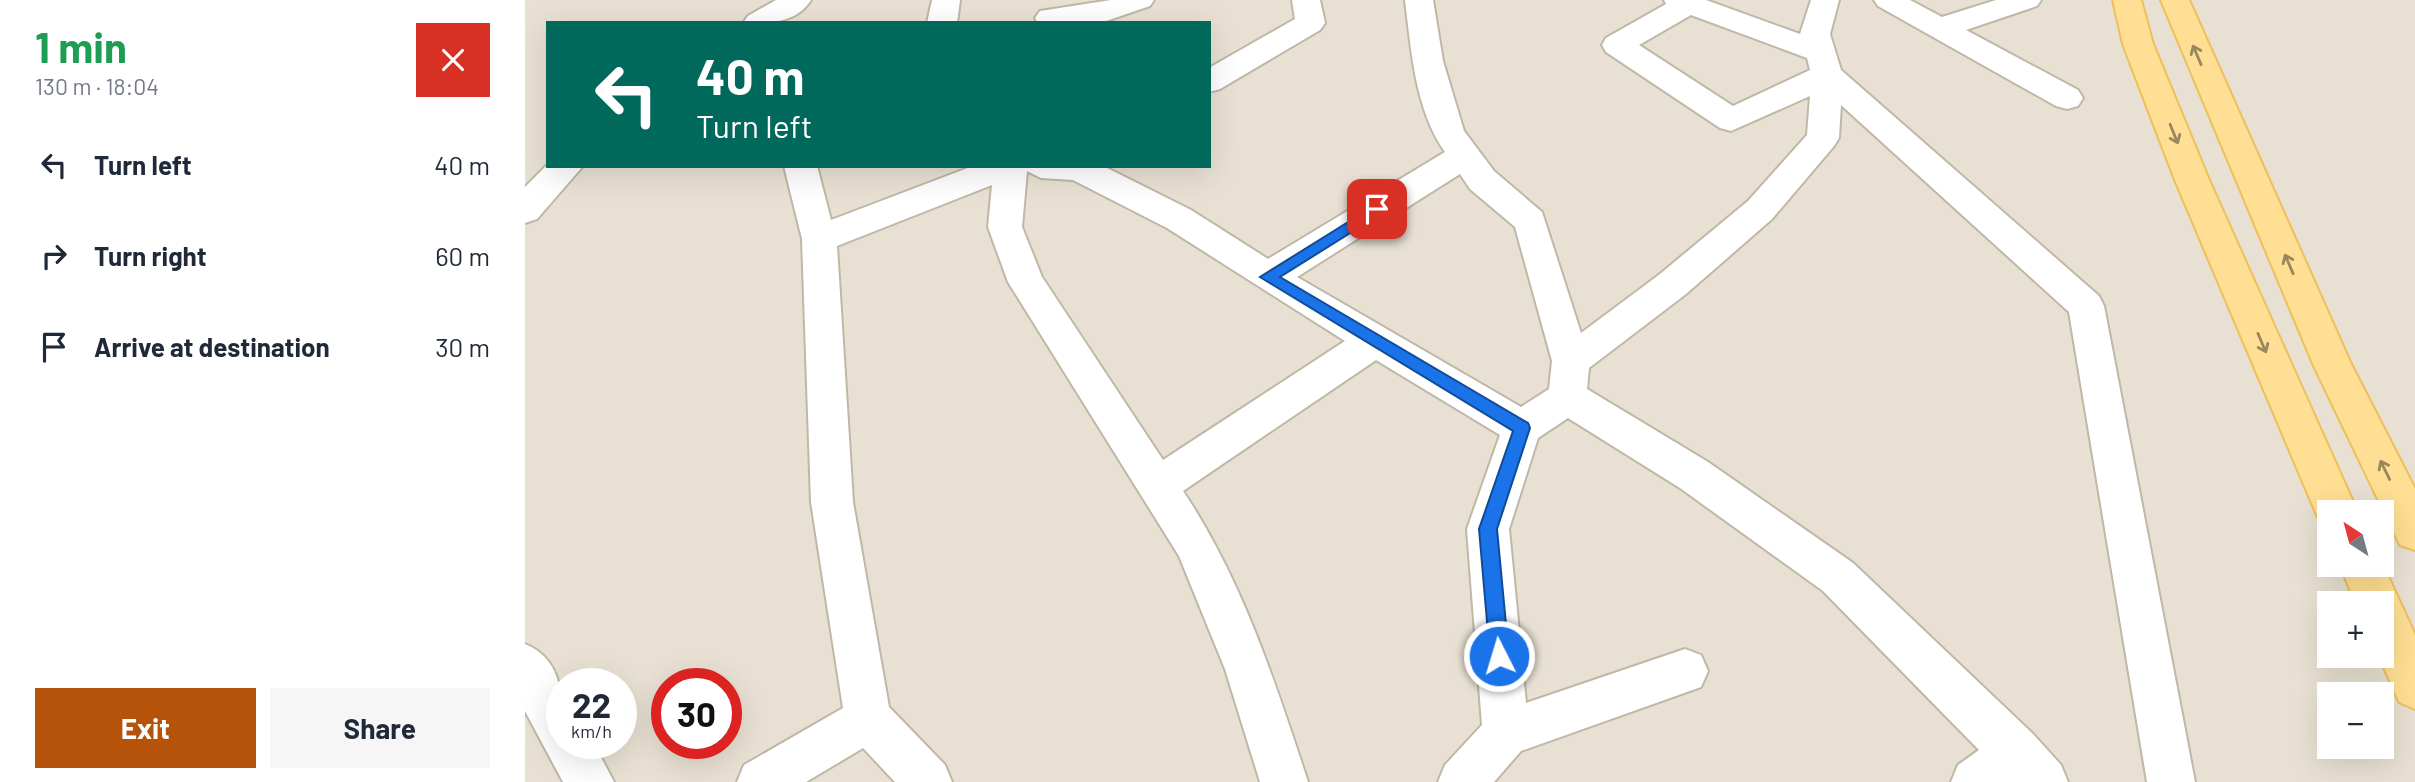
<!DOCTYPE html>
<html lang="en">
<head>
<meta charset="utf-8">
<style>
  body { margin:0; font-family:Barlow,sans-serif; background:#f6f6f7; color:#1f2937; height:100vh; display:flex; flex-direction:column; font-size:26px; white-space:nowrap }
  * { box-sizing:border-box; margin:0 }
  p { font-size:23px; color:#747a83 }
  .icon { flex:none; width:38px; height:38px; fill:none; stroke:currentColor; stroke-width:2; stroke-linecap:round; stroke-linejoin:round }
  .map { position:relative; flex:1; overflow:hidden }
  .sheet { display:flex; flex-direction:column; background:#fff; width:525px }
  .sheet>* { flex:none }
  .hud { position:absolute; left:21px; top:21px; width:665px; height:147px; border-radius:0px; box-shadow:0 7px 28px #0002; background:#00695c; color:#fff; overflow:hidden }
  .needle { width:46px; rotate:324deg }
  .controls { position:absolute; left:1792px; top:500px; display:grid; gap:14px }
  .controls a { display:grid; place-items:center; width:77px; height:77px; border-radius:0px; background:#fff; box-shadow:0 7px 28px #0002; font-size:35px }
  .speed { position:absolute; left:21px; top:668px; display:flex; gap:14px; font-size:35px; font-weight:700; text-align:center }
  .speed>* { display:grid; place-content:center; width:91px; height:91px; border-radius:50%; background:#fff; box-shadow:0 7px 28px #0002; line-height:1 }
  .speed small { font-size:18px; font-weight:400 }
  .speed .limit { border:10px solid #d22; background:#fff; color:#111 }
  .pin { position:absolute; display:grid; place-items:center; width:60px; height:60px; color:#fff; margin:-30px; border-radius:14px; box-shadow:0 4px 10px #0006 }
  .me { position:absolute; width:77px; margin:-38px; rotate:355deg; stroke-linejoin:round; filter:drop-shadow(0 0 5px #0008) }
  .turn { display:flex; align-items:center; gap:24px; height:147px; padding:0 35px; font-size:32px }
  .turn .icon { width:91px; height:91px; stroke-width:2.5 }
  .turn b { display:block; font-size:49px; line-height:60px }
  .round { display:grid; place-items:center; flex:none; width:74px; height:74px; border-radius:0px; background:#f6f6f7 }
  .summary { display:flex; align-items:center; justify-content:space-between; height:119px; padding:0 35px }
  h1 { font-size:42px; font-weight:700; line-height:52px; color:#1e9e55 }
  .action { display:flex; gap:14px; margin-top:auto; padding:14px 35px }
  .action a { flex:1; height:80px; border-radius:0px; background:#b45309; color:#fff; font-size:28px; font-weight:700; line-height:80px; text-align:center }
  .action a+a { background:#f6f6f7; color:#1f2937 }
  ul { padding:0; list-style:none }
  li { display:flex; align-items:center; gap:21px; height:91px; padding:0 35px }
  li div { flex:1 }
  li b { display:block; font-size:26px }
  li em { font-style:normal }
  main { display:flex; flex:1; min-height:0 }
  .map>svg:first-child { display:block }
  .residential { fill:#e8e1d3; fill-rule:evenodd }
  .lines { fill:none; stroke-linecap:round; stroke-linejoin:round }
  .minor-casing { stroke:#c0b7a7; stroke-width:4 }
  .major-casing { stroke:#edc05a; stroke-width:4 }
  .minor { fill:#fff; fill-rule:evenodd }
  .major { fill:#ffdf93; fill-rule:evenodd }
  .oneway { stroke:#9a875f }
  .route { fill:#1a73e8; stroke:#114b97; stroke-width:2 }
</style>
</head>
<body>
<main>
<section class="sheet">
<div class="summary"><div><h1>1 min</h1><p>130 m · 18:04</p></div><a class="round" style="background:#d93025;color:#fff"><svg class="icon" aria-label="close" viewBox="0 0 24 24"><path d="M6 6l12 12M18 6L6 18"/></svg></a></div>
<ul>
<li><svg class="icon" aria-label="left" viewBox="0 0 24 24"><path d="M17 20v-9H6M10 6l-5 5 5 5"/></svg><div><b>Turn left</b></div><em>40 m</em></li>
<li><svg class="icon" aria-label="right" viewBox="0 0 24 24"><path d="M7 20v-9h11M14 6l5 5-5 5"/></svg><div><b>Turn right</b></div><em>60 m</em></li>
<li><svg class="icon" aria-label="arrive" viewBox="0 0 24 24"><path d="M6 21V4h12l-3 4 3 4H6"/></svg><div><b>Arrive at destination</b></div><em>30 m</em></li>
</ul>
<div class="action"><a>Exit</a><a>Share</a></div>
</section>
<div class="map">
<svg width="1890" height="782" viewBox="0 0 1890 782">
  <rect width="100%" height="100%" fill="#f4efe5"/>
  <!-- residential -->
  <path class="residential" d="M 0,0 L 1890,0 L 1890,782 L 0,782 ZM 23,23 L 684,23 L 684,166 L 23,166 ZM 1804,513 L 1857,513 L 1857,565 L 1804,565 ZM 1804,604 L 1857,604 L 1857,656 L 1804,656 ZM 37,684 L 96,684 L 96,744 L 37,744 ZM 142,684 L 201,684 L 201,744 L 142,744 ZM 1804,695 L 1857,695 L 1857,747 L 1804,747 Z"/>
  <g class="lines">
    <!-- minor casing -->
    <g class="minor-casing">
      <g id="minor">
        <path d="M 251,0 L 286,0 C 271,24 243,23 218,23 L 223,16 Z"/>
        <path d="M 407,0 L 435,0 L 432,23 L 402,23 Z"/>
        <path d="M 586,0 L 629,0 L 625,6 L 581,21 L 513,23 L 510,18 L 515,11 Z"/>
        <path d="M 767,0 L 795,0 L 800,23 L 795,30 L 695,89 L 684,92 L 684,68 L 770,19 Z"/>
        <path d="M 880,0 L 908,0 L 918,61 L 939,131 L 969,171 L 1017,212 L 1056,333 L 1135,274 L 1223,201 L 1282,135 L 1285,96 L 1206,131 L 1195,128 L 1081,52 L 1077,45 L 1081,38 L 1141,4 L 1139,0 L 1181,0 L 1275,34 L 1286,0 L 1314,0 L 1305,34 L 1316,70 L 1574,296 L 1579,306 L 1670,782 L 1622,782 L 1544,312 L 1316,105 L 1314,138 L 1309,146 L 1247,219 L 1161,294 L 1064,368 L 1062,389 L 1183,462 L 1328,563 L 1508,734 L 1536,765 L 1543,782 L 1426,782 L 1433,765 L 1454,750 L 1298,591 L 1155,488 L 1043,418 L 1013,438 L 984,529 L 1001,703 L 1160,649 L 1176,655 L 1183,671 L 1176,687 L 996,751 L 969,782 L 913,782 L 920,765 L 957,725 L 942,529 L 975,435 L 851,360 L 658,491 C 717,579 750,682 783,782 L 735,782 L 700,669 L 654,556 L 483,282 L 463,227 L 467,185 L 312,246 L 328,502 L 364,707 L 420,765 L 427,782 L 370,782 L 338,748 L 281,782 L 212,782 L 219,765 L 318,708 L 286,502 L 277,239 L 259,166 L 292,166 L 306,220 L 448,166 L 578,166 L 666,210 L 743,259 L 920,152 C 890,110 886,49 880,0 ZM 1166,15 L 1282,58 L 1285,70 L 1208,106 L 1114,45 ZM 502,171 L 516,178 L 548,180 L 642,228 L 820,341 L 638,460 L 517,277 L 497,227 ZM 935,174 L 945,189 L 990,227 L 1027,361 L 1024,389 L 996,407 L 772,277 Z"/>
        <path d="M 1349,0 L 1385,0 L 1417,17 L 1471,0 L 1516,0 L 1512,6 L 1441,30 L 1553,90 L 1558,98 L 1553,106 L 1542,109 L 1531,106 L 1353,6 Z"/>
        <path d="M 23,164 L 23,166 L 58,166 L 12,219 L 0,223 L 0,187 Z"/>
        <path d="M 0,644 C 42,661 37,706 37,744 L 69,744 L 89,782 L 38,782 L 0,711 Z"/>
      </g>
    </g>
    <!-- major casing -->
    <g class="major-casing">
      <g id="major">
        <path d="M 1588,0 L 1616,0 L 1628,44 L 1684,180 L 1833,513 L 1804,513 L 1804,529 L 1797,526 L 1791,513 L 1650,180 L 1598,44 Z"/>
        <path d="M 1636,0 L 1664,0 L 1826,364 L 1890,489 L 1890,550 L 1875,545 L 1789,366 Z"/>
        <path d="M 1857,563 L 1890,635 L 1890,709 L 1874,702 L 1854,656 L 1857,656 L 1857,604 L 1831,604 L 1815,565 Z"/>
      </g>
    </g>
    <!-- minor -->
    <use href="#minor" class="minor"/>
    <!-- major -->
    <use href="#major" class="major"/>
  </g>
  <!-- one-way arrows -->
  <defs><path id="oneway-shaft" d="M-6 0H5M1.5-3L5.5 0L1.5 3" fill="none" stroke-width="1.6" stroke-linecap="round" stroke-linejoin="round" transform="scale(1.75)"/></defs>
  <g class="oneway">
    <use href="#oneway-shaft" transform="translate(1672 55) rotate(-113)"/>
    <use href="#oneway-shaft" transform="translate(1649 134) rotate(68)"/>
    <use href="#oneway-shaft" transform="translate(1764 264) rotate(-113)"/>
    <use href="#oneway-shaft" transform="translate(1737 343) rotate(67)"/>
    <use href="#oneway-shaft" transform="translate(1860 470) rotate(-116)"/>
  </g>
  <!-- route -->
  <path class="route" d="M 852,204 L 857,206 L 857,213 L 755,277 L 1003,423 L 1005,428 L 972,529 L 984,656 L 981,663 L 974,666 L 968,663 L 965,656 L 954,529 L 988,431 L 735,277 Z"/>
</svg>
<div class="controls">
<a><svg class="needle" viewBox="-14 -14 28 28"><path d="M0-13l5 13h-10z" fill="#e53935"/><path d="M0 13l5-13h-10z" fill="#747a83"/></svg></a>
<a>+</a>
<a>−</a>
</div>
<div class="speed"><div>22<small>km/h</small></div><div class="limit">30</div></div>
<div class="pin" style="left:852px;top:209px;background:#d93025"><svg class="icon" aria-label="arrive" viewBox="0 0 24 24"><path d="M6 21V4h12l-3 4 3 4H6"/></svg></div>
<svg class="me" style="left:974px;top:656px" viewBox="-20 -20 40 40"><circle r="17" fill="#1a73e8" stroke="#fff" stroke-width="3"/><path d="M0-11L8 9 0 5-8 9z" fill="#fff"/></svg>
<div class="hud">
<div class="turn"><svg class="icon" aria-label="left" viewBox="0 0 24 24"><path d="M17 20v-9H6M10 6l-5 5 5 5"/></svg><div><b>40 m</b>Turn left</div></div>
</div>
</div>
</main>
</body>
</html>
